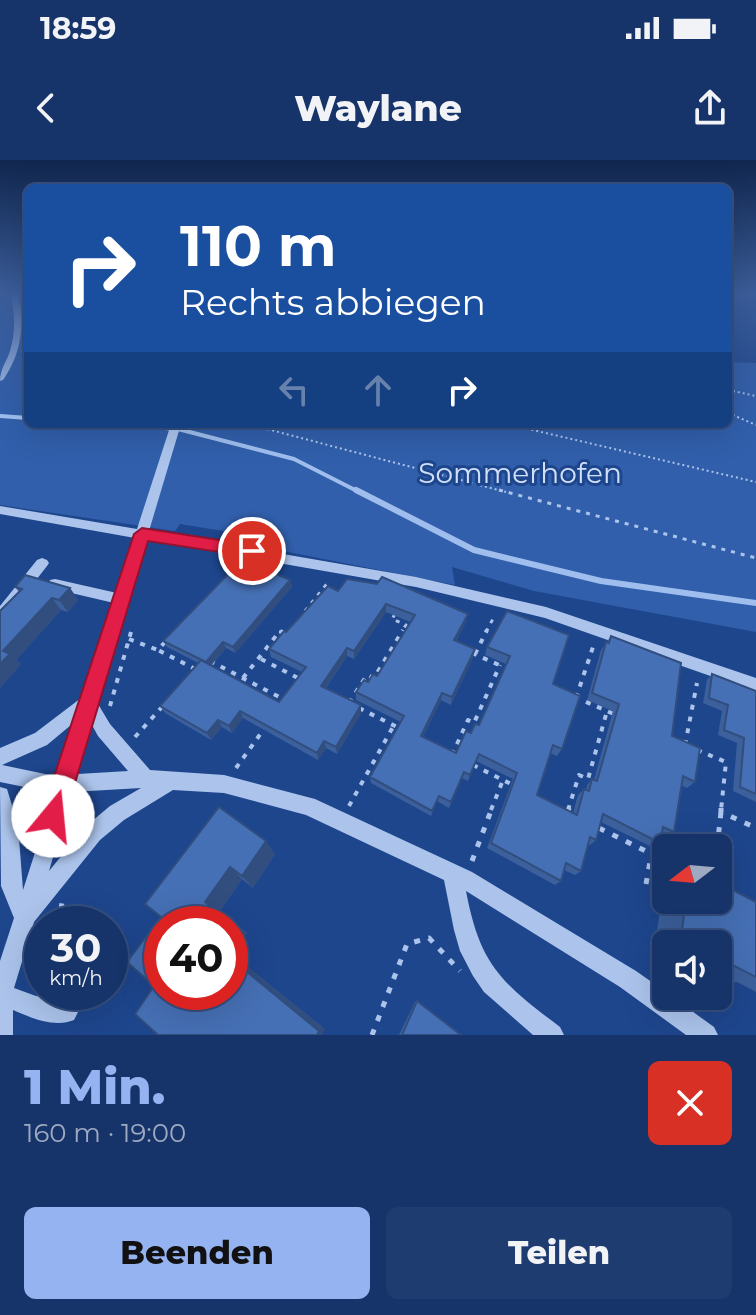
<!DOCTYPE html>
<html lang="de">
<head>
<meta charset="utf-8">
<style>
  body { margin:0; font-family:Montserrat,sans-serif; background:#1f3c70; color:#f1f3f6; height:100vh; display:flex; flex-direction:column; font-size:30px; white-space:nowrap }
  * { box-sizing:border-box; margin:0 }
  p { font-size:26px; color:#9eaac1 }
  .icon { flex:none; width:44px; height:44px; fill:none; stroke:currentColor; stroke-width:2; stroke-linecap:round; stroke-linejoin:round }
  .map { position:relative; height:875px; overflow:hidden }
  .sheet { display:flex; flex-direction:column; background:#16346a; flex:1 }
  .sheet>* { flex:none }
  .guide { position:absolute; left:24px; top:24px; width:708px; height:244px; border-radius:12px; box-shadow:0 8px 32px #0002,0 0 0 2px #354f7e; background:#1a4fa0; color:#fff; overflow:hidden }
  .needle { width:52px; rotate:254deg }
  .controls { position:absolute; left:652px; top:674px; display:grid; gap:16px }
  .controls a { display:grid; place-items:center; width:80px; height:80px; border-radius:12px; background:#16346a; box-shadow:0 8px 32px #0002,0 0 0 2px #354f7e; font-size:40px }
  .speed { position:absolute; left:24px; top:746px; display:flex; gap:16px; font-size:40px; font-weight:700; text-align:center }
  .speed>* { display:grid; place-content:center; width:104px; height:104px; border-radius:50%; background:#16346a; box-shadow:0 8px 32px #0002,0 0 0 2px #354f7e; line-height:1 }
  .speed small { font-size:20px; font-weight:400 }
  .speed .limit { border:12px solid #d22; background:#fff; color:#111 }
  .pin { position:absolute; display:grid; place-items:center; width:68px; height:68px; color:#fff; margin:-34px; border:4px solid #fff; border-radius:50%; box-shadow:0 2px 8px #0007 }
  .me { position:absolute; width:88px; margin:-44px; rotate:17deg; stroke-linejoin:round; filter:drop-shadow(0 0 6px #0008) }
  .turn { display:flex; align-items:center; gap:28px; height:168px; padding:0 24px; font-size:36px }
  .turn .icon { width:104px; height:104px; stroke-width:2.5 }
  .turn b { display:block; font-size:56px; line-height:68px }
  .lanes { display:flex; align-items:center; height:76px; padding:0 24px; background:#0003; justify-content:center; gap:40px; direction:ltr }
  .lanes .off { opacity:.35 }
  .round { display:grid; place-items:center; flex:none; width:84px; height:84px; border-radius:12px; background:#1f3c70 }
  .head { display:flex; align-items:center; justify-content:space-between; height:136px; padding:0 24px }
  h1 { font-size:48px; font-weight:800; line-height:60px; color:#95b2f1 }
  .action { display:flex; gap:16px; margin-top:auto; padding:16px 24px }
  .action a { flex:1; height:92px; border-radius:12px; background:#95b2f1; color:#111; font-size:32px; font-weight:800; line-height:92px; text-align:center }
  .action a+a { background:#1f3c70; color:#f1f3f6 }
  .status { display:flex; justify-content:space-between; align-items:center; height:56px; padding:0 40px; background:#16346a; direction:ltr }
  .status svg { height:22px; fill:currentColor }
  header { display:flex; justify-content:space-between; align-items:center; height:104px; padding:0 24px; background:#16346a; font-size:36px; font-weight:800 }
  .map>svg:first-child { display:block }
  .green { fill:#315fab }
  .lines { fill:none; stroke-linecap:round; stroke-linejoin:round }
  .stream-far1 { stroke:#9fbeee; stroke-width:4 }
  .stream { stroke:#9fbeee; stroke-width:6 }
  .path-far3 { stroke:#acc4ec; stroke-width:2; stroke-dasharray:2 3; stroke-linecap:butt }
  .path-far2 { stroke:#acc4ec; stroke-width:3; stroke-dasharray:4 6; stroke-linecap:butt }
  .path-far1 { stroke:#acc4ec; stroke-width:4; stroke-dasharray:5 7; stroke-linecap:butt }
  .path { stroke:#acc4ec; stroke-width:5; stroke-dasharray:6 9; stroke-linecap:butt }
  .minor { fill:#acc4ec; fill-rule:evenodd }
  .wall { fill:#3c609c }
  .shaded-wall { fill:#314e7f }
  .building { fill:#4670b5; stroke:#314e7f; stroke-width:2 }
  .route { fill:#e11d48; stroke:#92132f; stroke-width:2 }
  .labels { text-anchor:middle; stroke-width:6; stroke-linejoin:round; paint-order:stroke }
  .park-label { font-size:28px; fill:#d1e0f9; stroke:#1e468d }
</style>
</head>
<body>
<div class="status"><b>18:59</b><svg viewBox="0 0 49 12"><path d="M0 12V9h3v3zM5 12V6h3v6zM10 12V3h3v9zM15 12V0h3v12zM26 1h20v11H26zM47 4h2v5h-2z"/></svg></div>
<header><svg class="icon" aria-label="back" viewBox="0 0 24 24"><path d="M15 5l-7 7 7 7"/></svg>Waylane<svg class="icon" aria-label="share" viewBox="0 0 24 24"><path d="M12 15V3M7 8l5-5 5 5M5 13v7h14v-7"/></svg></header>
<div class="map">
<svg width="756" height="875" viewBox="0 0 756 875">
  <rect width="100%" height="100%" fill="#1e468d"/>
  <!-- green -->
  <path class="green" d="M 0,133 L 28,133 L 28,264 L 728,264 L 728,202 L 756,203 L 756,472 L 534,431 L 452,407 L 455,425 L 232,381 L 235,373 L 180,364 L 175,371 L 0,345 Z"/>
  <g class="lines">
    <!-- stream-far1 -->
    <g class="stream-far1">
      <path d="M 0,256 L 28,258"/>
      <path d="M 111,264 L 178,269 L 294,299 L 359,332"/>
    </g>
    <!-- stream -->
    <path class="stream" d="M 356,330 L 474,390 L 601,421 L 756,443"/>
    <!-- path-far3 -->
    <g class="path-far3">
      <path d="M 728,230 L 756,236"/>
      <path d="M 728,253 L 756,265"/>
      <path d="M 248,264 L 506,332"/>
      <path d="M 507,264 L 756,322"/>
    </g>
    <!-- path-far2 -->
    <g class="path-far2">
      <path d="M 499,330 L 756,398"/>
      <path d="M 305,451 L 330,420"/>
      <path d="M 395,454 L 392,459 L 406,465 L 401,472"/>
      <path d="M 279,472 L 284,472"/>
      <path d="M 486,472 L 495,455"/>
    </g>
    <!-- path-far1 -->
    <g class="path-far1">
      <path d="M 129,479 L 158,490"/>
      <path d="M 165,482 L 158,490 L 195,509"/>
      <path d="M 472,493 L 506,508"/>
      <path d="M 475,494 L 487,470"/>
      <path d="M 261,499 L 300,519"/>
      <path d="M 210,501 L 285,540"/>
      <path d="M 243,518 L 280,471 L 285,473"/>
      <path d="M 575,537 L 616,555"/>
      <path d="M 576,538 L 594,484"/>
      <path d="M 349,543 L 367,515 L 374,518 L 403,470"/>
      <path d="M 110,546 L 131,472"/>
      <path d="M 359,548 L 399,568"/>
      <path d="M 135,577 L 162,547"/>
      <path d="M 685,585 L 697,523"/>
      <path d="M 697,590 L 726,602 L 721,650"/>
      <path d="M 452,595 L 468,560 L 474,563 L 500,505"/>
      <path d="M 473,605 L 513,625"/>
      <path d="M 236,608 L 264,569"/>
      <path d="M 349,646 L 394,565"/>
      <path d="M 30,650 L 33,638"/>
      <path d="M 86,650 L 89,639"/>
      <path d="M 491,650 L 503,620"/>
      <path d="M 568,650 L 579,615 L 588,619 L 607,551"/>
    </g>
    <!-- path -->
    <g class="path">
      <path d="M 721,648 L 721,652 L 756,668"/>
      <path d="M 568,652 L 569,648"/>
      <path d="M 85,654 L 86,648"/>
      <path d="M 24,655 L 30,648"/>
      <path d="M 599,668 L 666,701"/>
      <path d="M 717,688 L 721,652"/>
      <path d="M 472,701 L 492,648"/>
      <path d="M 646,724 L 651,696"/>
      <path d="M 58,764 L 62,743"/>
      <path d="M 372,875 L 407,784 L 429,778 L 460,811"/>
    </g>
    <!-- minor -->
    <g class="minor">
      <path d="M 10,133 L 18,133 C 25,164 22,193 3,220 L 0,221 C 0,209 7,201 10,191 C 16,172 15,152 10,133 Z"/>
      <path d="M 171,264 L 181,264 L 149,371 L 416,417 L 546,447 L 756,518 L 756,532 L 545,458 L 416,427 L 147,380 L 98,544 L 110,564 L 150,610 L 224,615 L 315,639 L 472,712 L 636,811 L 666,832 L 666,836 L 671,836 L 714,867 L 718,875 L 686,875 L 620,827 L 466,731 C 480,806 502,823 560,867 L 564,875 L 533,875 L 484,832 L 473,816 L 460,791 L 454,770 L 444,720 L 306,655 L 224,633 L 173,630 L 124,660 L 100,680 L 34,762 L 14,828 L 36,836 L 66,840 L 74,844 L 78,852 L 74,860 C 55,868 31,858 13,850 L 13,875 L 0,875 L 0,801 L 14,758 L 1,726 L 0,627 L 7,629 L 18,665 L 23,730 L 54,633 L 0,622 L 0,588 L 35,573 L 85,535 L 114,443 L 50,428 L 48,424 L 50,420 L 55,419 L 117,433 L 135,378 L 0,354 L 0,346 L 137,369 ZM 77,560 L 59,614 L 50,615 L 2,605 L 47,585 ZM 92,565 L 98,576 L 128,611 L 78,614 ZM 141,628 L 110,646 L 86,666 L 49,711 L 72,632 Z"/>
      <path d="M 42,398 L 47,400 L 49,403 L 47,406 L 5,460 L 0,462 L 0,446 L 37,400 Z"/>
    </g>
  </g>
  <!-- wall -->
  <g class="wall">
    <path d="M 238,410 L 290,420 L 292,427 L 235,493 L 226,488 L 211,506 L 279,542 L 302,512 L 271,497 L 269,489 L 286,472 L 338,431 L 466,462 L 456,481 L 473,497 L 451,545 L 441,540 L 423,577 L 456,593 L 471,573 L 479,565 L 506,504 L 485,495 L 487,487 L 507,451 L 553,524 L 562,589 L 557,596 L 550,593 L 537,635 L 573,653 L 578,635 L 584,629 L 586,630 L 587,625 L 592,619 L 594,620 L 613,551 L 587,540 L 601,490 L 611,476 L 672,576 L 695,622 L 687,628 L 681,625 L 674,672 L 666,677 L 662,675 L 660,683 L 652,687 L 601,662 L 596,680 L 590,685 L 588,684 L 581,711 L 575,715 L 564,710 L 561,721 L 555,725 L 487,688 L 513,619 L 476,601 L 468,621 L 462,618 L 449,648 L 437,641 L 431,656 L 371,623 L 370,617 L 401,562 L 356,540 L 356,532 L 377,516 L 410,462 L 386,452 L 354,499 L 347,496 L 326,528 L 361,553 L 337,594 L 326,588 L 318,600 L 243,558 L 232,573 L 222,567 L 211,580 L 165,553 L 160,546 L 198,503 L 167,487 L 163,481 Z"/>
    <path d="M 15,427 L 70,428 L 78,440 L 68,452 L 61,450 L 16,500 L 21,504 L 0,528 L 19,432 Z"/>
    <path d="M 712,514 L 756,531 L 756,642 L 733,631 L 737,583 L 718,575 L 722,551 L 703,543 L 707,520 Z"/>
    <path d="M 275,694 L 253,728 L 242,719 L 220,751 L 247,773 L 233,795 L 325,869 L 154,826 L 161,757 L 145,744 Z"/>
    <path d="M 664,726 L 666,726 L 666,740 L 718,740 L 725,733 L 733,730 L 756,742 L 756,832 L 737,822 L 726,823 L 718,818 L 718,784 L 666,784 L 666,799 L 662,797 L 664,788 L 655,783 Z"/>
    <path d="M 417,841 L 461,875 L 399,875 L 415,842 Z"/>
  </g>
  <!-- shaded-wall -->
  <g class="shaded-wall">
    <path d="M 290,420 L 292,427 L 235,493 L 233,487 Z"/>
    <path d="M 70,428 L 78,440 L 68,452 L 59,440 Z"/>
    <path d="M 52,438 L 61,450 L 16,500 L 21,504 L 0,528 L 0,504 L 3,491 Z"/>
    <path d="M 386,444 L 386,452 L 354,499 L 354,491 Z"/>
    <path d="M 468,454 L 466,462 L 452,488 L 454,480 Z"/>
    <path d="M 223,482 L 226,488 L 208,508 L 206,502 Z"/>
    <path d="M 347,488 L 347,496 L 322,533 L 321,526 Z"/>
    <path d="M 475,489 L 473,497 L 451,545 L 452,537 Z"/>
    <path d="M 442,533 L 441,540 L 420,583 L 421,576 Z"/>
    <path d="M 361,545 L 361,553 L 337,594 L 336,587 Z"/>
    <path d="M 240,551 L 243,558 L 232,573 L 229,566 Z"/>
    <path d="M 218,560 L 222,567 L 211,580 L 207,573 Z"/>
    <path d="M 324,581 L 326,588 L 318,600 L 317,593 Z"/>
    <path d="M 266,681 L 275,694 L 253,728 L 242,716 Z"/>
    <path d="M 230,707 L 242,719 L 220,751 L 247,773 L 233,795 L 325,869 L 322,875 L 317,875 L 230,798 L 230,773 L 205,742 Z"/>
  </g>
  <!-- building -->
  <g class="building">
    <path d="M 246,401 L 290,420 L 233,487 L 223,482 L 206,502 L 163,481 L 234,408 L 238,410 Z"/>
    <path d="M 25,415 L 70,428 L 59,440 L 52,438 L 3,491 L 10,494 L 0,504 L 0,451 L 22,429 L 15,427 Z"/>
    <path d="M 382,417 L 468,454 L 454,480 L 475,489 L 452,537 L 442,533 L 421,576 L 456,593 L 466,571 L 471,573 L 475,564 L 479,565 L 510,496 L 487,487 L 507,451 L 569,475 L 553,524 L 580,536 L 562,589 L 553,585 L 537,635 L 577,655 L 584,629 L 589,631 L 592,619 L 597,621 L 619,544 L 592,533 L 606,482 L 609,483 L 611,476 L 681,503 L 672,576 L 700,588 L 695,622 L 683,616 L 674,672 L 663,667 L 660,683 L 603,654 L 596,680 L 590,677 L 581,711 L 566,703 L 561,721 L 491,683 L 517,613 L 479,594 L 470,615 L 464,612 L 451,642 L 439,636 L 432,651 L 370,617 L 404,556 L 356,532 L 364,520 L 368,522 L 373,514 L 377,516 L 415,455 L 386,444 L 354,491 L 347,488 L 321,526 L 361,545 L 336,587 L 324,581 L 317,593 L 240,551 L 229,566 L 218,560 L 207,573 L 160,546 L 201,500 L 279,542 L 306,507 L 269,489 L 284,471 L 286,472 L 328,426 L 338,431 L 347,419 L 377,424 Z"/>
    <path d="M 712,514 L 756,531 L 756,634 L 740,627 L 744,578 L 724,570 L 728,545 L 709,538 Z"/>
    <path d="M 219,647 L 266,681 L 242,716 L 230,707 L 205,742 L 235,765 L 230,773 L 230,764 L 162,764 L 162,832 L 230,832 L 230,798 L 319,871 L 317,875 L 158,875 L 135,854 L 154,826 L 127,802 L 161,757 L 145,744 Z"/>
    <path d="M 718,729 L 732,737 L 733,730 L 756,742 L 756,817 L 719,798 L 718,807 L 718,784 L 691,784 L 691,782 L 681,777 L 686,740 L 718,740 Z"/>
    <path d="M 417,841 L 461,875 L 402,875 Z"/>
  </g>
  <!-- sky -->
  <linearGradient id="sky" x2="0" y2="1"><stop stop-color="#10264e"/><stop offset="0.52" stop-color="#3b5d9a"/><stop offset="1" stop-color="#3b5d9a" stop-opacity="0"/></linearGradient>
  <rect width="756" height="256" fill="url(#sky)"/>
  <!-- route -->
  <path class="route" d="M 142,368 L 252,385 L 261,391 L 252,397 L 148,381 L 65,656 L 62,665 L 53,668 L 45,665 L 41,656 L 134,374 Z"/>
  <g class="labels">
    <!-- park labels -->
    <g class="park-label">
      <text x="520" y="323">Sommerhofen</text>
    </g>
  </g>
</svg>
<div class="controls">
<a><svg class="needle" viewBox="-14 -14 28 28"><path d="M0-13l5 13h-10z" fill="#e53935"/><path d="M0 13l5-13h-10z" fill="#9eaac1"/></svg></a>
<a><svg class="icon" aria-label="sound" viewBox="0 0 24 24"><path d="M4 9h4l5-4v14l-5-4H4zM17 9q2 3 0 6"/></svg></a>
</div>
<div class="speed"><div>30<small>km/h</small></div><div class="limit">40</div></div>
<div class="pin" style="left:252px;top:391px;background:#d93025"><svg class="icon" aria-label="arrive" viewBox="0 0 24 24"><path d="M6 21V4h12l-3 4 3 4H6"/></svg></div>
<svg class="me" style="left:53px;top:656px" viewBox="-20 -20 40 40"><circle r="19" fill="#fff"/><path d="M0-13L10 11 0 6-10 11z" fill="#e11d48"/></svg>
<div class="guide">
<div class="turn"><svg class="icon" aria-label="right" viewBox="0 0 24 24"><path d="M7 20v-9h11M14 6l5 5-5 5"/></svg><div><b>110 m</b>Rechts abbiegen</div></div>
<div class="lanes"><svg class="icon off" aria-label="left" viewBox="0 0 24 24"><path d="M17 20v-9H6M10 6l-5 5 5 5"/></svg><svg class="icon off" aria-label="ahead" viewBox="0 0 24 24"><path d="M12 20V5M6 11l6-6 6 6"/></svg><svg class="icon" aria-label="right" viewBox="0 0 24 24"><path d="M7 20v-9h11M14 6l5 5-5 5"/></svg></div>
</div>
</div>
<section class="sheet">
<div class="head"><div><h1>1 Min.</h1><p>160 m · 19:00</p></div><a class="round" style="background:#d93025;color:#fff"><svg class="icon" aria-label="close" viewBox="0 0 24 24"><path d="M6 6l12 12M18 6L6 18"/></svg></a></div>
<div class="action"><a>Beenden</a><a>Teilen</a></div>
</section>
</body>
</html>
